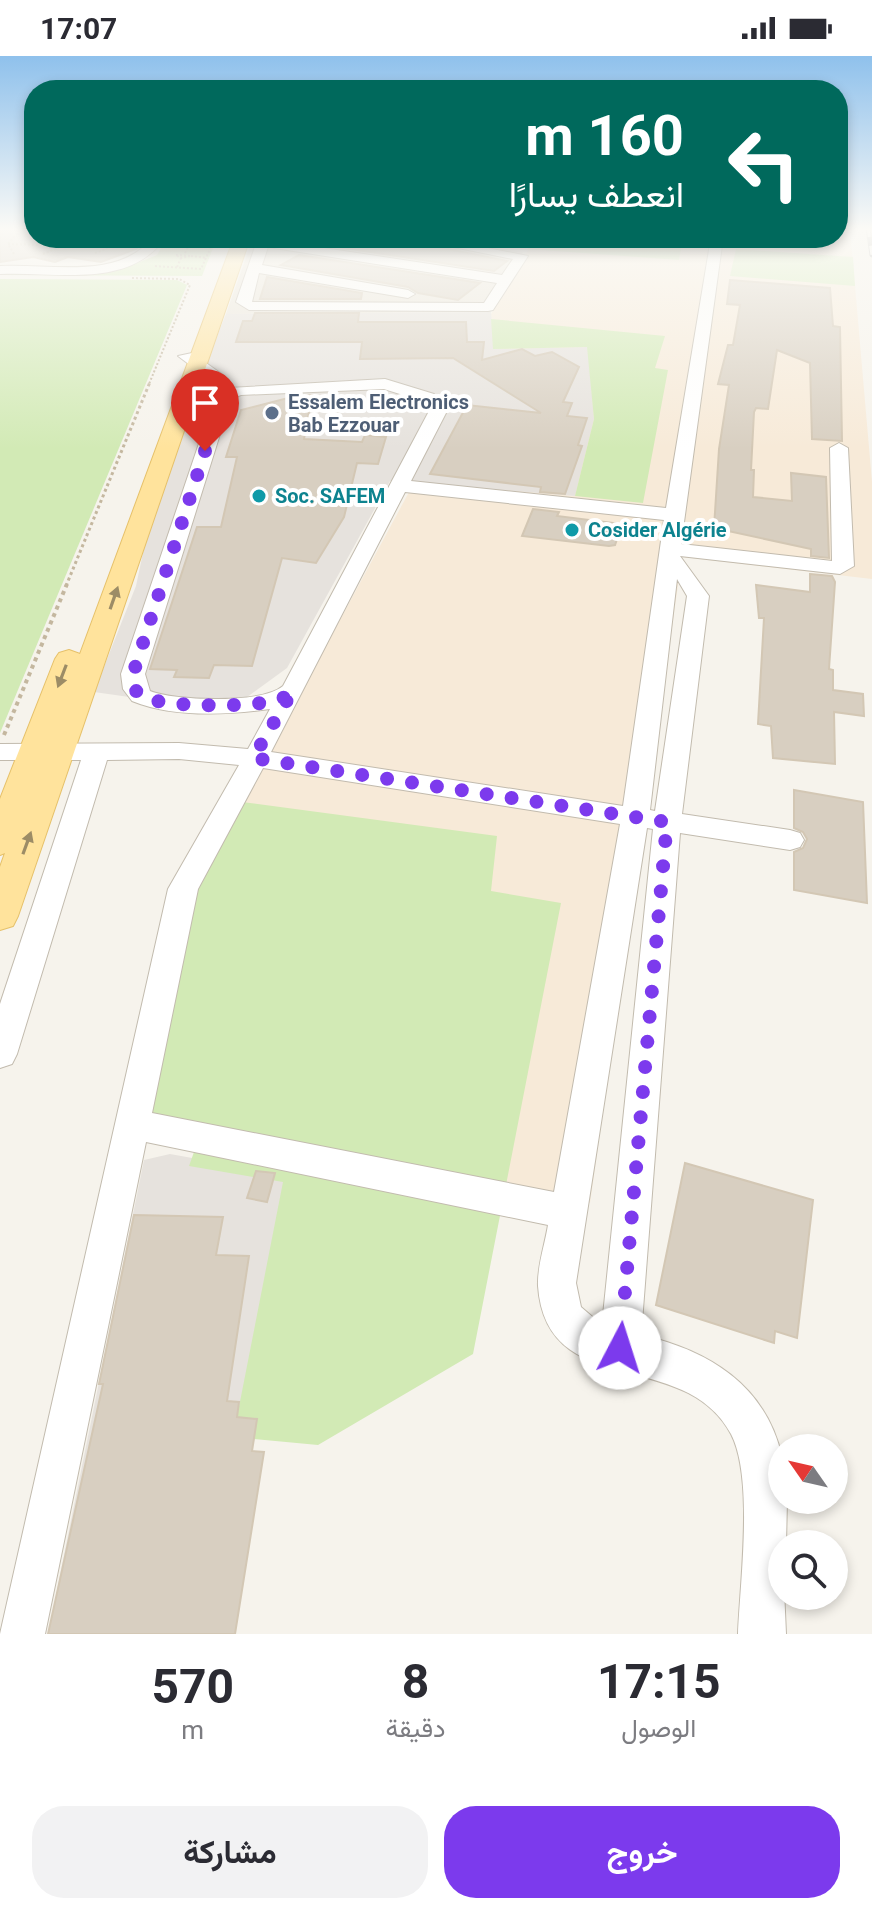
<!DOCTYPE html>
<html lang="ar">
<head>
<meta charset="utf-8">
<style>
  body { margin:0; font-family:Roboto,Vazirmatn,sans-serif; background:#f2f2f3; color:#2b2b33; direction:rtl; height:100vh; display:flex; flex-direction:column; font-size:30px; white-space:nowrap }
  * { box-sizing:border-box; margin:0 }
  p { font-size:26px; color:#7c7c81 }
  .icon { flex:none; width:44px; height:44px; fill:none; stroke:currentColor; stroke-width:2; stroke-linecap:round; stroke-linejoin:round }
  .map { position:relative; height:1578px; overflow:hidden; direction:ltr }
  .panel { display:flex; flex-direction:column; background:#fff; flex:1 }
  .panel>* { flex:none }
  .top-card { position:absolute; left:24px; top:24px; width:824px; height:168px; border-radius:32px; box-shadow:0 4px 12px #0003; direction:rtl; background:#00695c; color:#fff; overflow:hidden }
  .needle { width:52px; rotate:304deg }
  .buttons { position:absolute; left:768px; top:1378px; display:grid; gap:16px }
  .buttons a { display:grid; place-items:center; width:80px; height:80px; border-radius:50%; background:#fff; box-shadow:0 4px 12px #0003; font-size:40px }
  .pin { position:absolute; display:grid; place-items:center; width:68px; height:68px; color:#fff; margin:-82px -34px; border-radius:50% 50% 50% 0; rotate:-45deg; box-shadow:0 0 8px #0007 }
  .pin .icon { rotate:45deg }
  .me { position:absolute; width:88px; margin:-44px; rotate:5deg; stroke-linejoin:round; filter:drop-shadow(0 0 6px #0008) }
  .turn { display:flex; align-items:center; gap:28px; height:168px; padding:0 32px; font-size:36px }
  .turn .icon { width:104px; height:104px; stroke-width:2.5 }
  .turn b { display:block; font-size:56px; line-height:68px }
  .eta { display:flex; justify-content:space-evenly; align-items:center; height:136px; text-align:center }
  .eta b { font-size:48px; font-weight:700; line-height:56px }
  .button { display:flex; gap:16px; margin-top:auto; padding:16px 32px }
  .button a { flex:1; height:92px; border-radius:32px; background:#7c3aed; color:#fff; font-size:32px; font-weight:700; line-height:92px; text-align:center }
  .button a+a { background:#f2f2f3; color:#2b2b33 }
  .status { display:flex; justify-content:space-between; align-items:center; height:56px; padding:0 40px; background:#fff; direction:ltr }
  .status svg { height:22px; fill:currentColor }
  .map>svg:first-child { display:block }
  .residential { fill:#eae5da }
  .commercial { fill:#f7ead8 }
  .industrial { fill:#e6e2dd }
  .green { fill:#d2eab5 }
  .building { fill:#d8cfc1; stroke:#d3c7b4; stroke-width:2 }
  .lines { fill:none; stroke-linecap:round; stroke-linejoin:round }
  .minor-casing { stroke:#c2bbae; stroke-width:2 }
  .major-casing { stroke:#e6c16a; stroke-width:2 }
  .path-far2 { stroke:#c4b79f; stroke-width:2; stroke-dasharray:2 2; stroke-linecap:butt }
  .path-far1 { stroke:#c4b79f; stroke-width:3; stroke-dasharray:3 3; stroke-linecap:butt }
  .path { stroke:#c4b79f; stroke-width:4; stroke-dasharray:4 4; stroke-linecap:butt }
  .minor { fill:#fff; fill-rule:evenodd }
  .major { fill:#ffe39c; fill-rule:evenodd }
  .rail-casing { stroke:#9a9a9a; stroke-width:5 }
  .rail { stroke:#fff; stroke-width:3; stroke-dasharray:9; stroke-linecap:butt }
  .oneway { fill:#9c8c66 }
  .route { stroke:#7c3aed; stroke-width:14; stroke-dasharray:0 25.2 }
  .service-dot { fill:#5c6f8a; stroke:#fff; stroke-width:3 }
  .culture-dot { fill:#0f9aa8; stroke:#fff; stroke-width:3 }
  .labels { text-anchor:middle; stroke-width:8; stroke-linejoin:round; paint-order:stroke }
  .far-service-label { font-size:20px; font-weight:bold; fill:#4e5e75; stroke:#fff; text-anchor:start }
  .far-culture-label { font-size:20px; font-weight:bold; fill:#0d838f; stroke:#fff; text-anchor:start }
</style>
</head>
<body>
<div class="status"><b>17:07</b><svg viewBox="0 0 49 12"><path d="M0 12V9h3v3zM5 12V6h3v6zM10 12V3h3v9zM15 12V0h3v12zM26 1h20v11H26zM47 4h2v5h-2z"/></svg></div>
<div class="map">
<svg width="872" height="1578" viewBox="0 0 872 1578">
  <rect width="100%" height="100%" fill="#f6f3ec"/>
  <!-- residential -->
  <path class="residential" d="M 253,182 L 426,182 L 523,196 L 491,256 L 226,258 Z"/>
  <!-- commercial -->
  <path class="commercial" d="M 838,172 L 850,172 L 872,426 L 872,523 L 682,501 L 590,1147 L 146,1058 L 192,838 L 415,425 L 575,440 L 493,293 L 491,258 L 535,182 L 838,182 Z"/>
  <!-- industrial -->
  <g class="industrial">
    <path d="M 491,256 L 494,293 L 588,291 L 594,363 L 575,440 L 390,425 L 287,612 L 228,655 L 94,636 L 136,530 L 159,421 L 226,258 Z"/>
    <path d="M 170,1098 L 298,1121 L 205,1578 L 48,1578 L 144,1104 Z"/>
  </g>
  <!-- green -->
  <g class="green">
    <path d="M 167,182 L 217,182 L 202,220 L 0,219 L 0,216 L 122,213 L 157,199 Z"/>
    <path d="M 535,182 L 683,182 L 679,204 L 528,193 Z"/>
    <path d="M 736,193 L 853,201 L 855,230 L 730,220 Z"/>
    <path d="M 0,223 L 177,224 L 187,229 L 0,677 Z"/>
    <path d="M 491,263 L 665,280 L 655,312 L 668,314 L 643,447 L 575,440 L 594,363 L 587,291 L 493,293 Z"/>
    <path d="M 242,746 L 497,780 L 491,835 L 561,847 L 473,1298 L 318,1389 L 254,1383 L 257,1363 L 237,1361 L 283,1126 L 189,1110 L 204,1068 L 146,1058 L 192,838 Z"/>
  </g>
  <!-- building -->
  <g class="building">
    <path d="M 0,172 L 34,172 L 34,182 L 148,182 L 136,193 L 101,206 L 68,201 L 55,206 L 33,201 L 0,206 Z"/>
    <path d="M 328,182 L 394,182 L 507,205 L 494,215 L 318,188 Z"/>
    <path d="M 299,199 L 480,227 L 458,244 L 418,237 L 408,231 L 281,209 Z"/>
    <path d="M 267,221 L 362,237 L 361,243 L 260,243 Z"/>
    <path d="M 730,224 L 830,232 L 833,270 L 840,271 L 842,385 L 812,383 L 810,307 L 777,294 L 768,353 L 756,352 L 754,356 L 751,414 L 754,414 L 753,441 L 792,445 L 791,417 L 826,421 L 829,502 L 811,500 L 811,493 L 714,472 L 719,393 L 729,329 L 718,328 L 728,289 L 733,289 L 740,249 L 727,248 Z"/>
    <path d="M 255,257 L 359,257 L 358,266 L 466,266 L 467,286 L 484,286 L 482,304 L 522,293 L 535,300 L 552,296 L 579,311 L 563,346 L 572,347 L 567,360 L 587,362 L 578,389 L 582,390 L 565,438 L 540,436 L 541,431 L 430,418 L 467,349 L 541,357 L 453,302 L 360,303 L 362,286 L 236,286 L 243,265 L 252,265 Z"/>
    <path d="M 312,339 L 304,383 L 362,386 L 365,379 L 386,381 L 378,408 L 357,407 L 344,461 L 316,507 L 282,502 L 252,610 L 214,609 L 209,622 L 174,621 L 177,614 L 150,613 L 197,471 L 221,471 L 237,401 L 226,401 L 241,354 L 296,340 Z"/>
    <path d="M 533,453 L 559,456 L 557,460 L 622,468 L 615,489 L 609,490 L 522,480 Z"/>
    <path d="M 810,518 L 832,520 L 835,526 L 829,613 L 833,614 L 833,634 L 863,638 L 864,660 L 834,656 L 835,708 L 773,702 L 771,670 L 758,668 L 764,562 L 759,562 L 756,529 L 810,536 Z"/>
    <path d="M 794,734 L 863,746 L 867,847 L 794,834 L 794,796 L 803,792 L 807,783 L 803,776 L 794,772 Z"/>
    <path d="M 685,1107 L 813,1144 L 797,1282 L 775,1275 L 774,1287 L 656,1249 Z"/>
    <path d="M 256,1115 L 275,1117 L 267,1146 L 247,1142 Z"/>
    <path d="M 134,1159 L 223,1161 L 216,1199 L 249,1200 L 227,1345 L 239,1346 L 237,1361 L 257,1363 L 252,1395 L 264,1396 L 235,1578 L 48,1578 L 103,1328 L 99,1328 Z"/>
  </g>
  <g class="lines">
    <!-- minor casing -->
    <g class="minor-casing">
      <g id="minor">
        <path d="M 152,182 L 165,182 C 128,234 56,215 0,218 L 0,210 C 48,207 118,225 152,182 Z"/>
        <path d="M 258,182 L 502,219 L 513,203 L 408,182 L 437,182 L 528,200 L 493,254 L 488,255 L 249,254 L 236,246 ZM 268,191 L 497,227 L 484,247 L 252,246 L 259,217 L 408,242 L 415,238 L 408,234 L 262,209 Z"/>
        <path d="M 711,182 L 723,182 L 681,488 L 832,505 L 830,392 L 839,387 L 848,392 L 854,510 L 840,518 L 680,500 L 709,540 L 682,758 L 790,774 L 800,777 L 804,784 L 800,791 L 790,794 L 680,777 L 641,1279 C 708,1294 766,1329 782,1401 C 784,1414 782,1430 782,1444 L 787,1444 L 786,1488 L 782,1488 L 786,1578 L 738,1578 C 740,1526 754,1422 731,1378 C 684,1290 546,1346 538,1230 C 537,1211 545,1188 548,1169 L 146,1086 L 45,1578 L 0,1578 L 168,833 L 239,709 L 179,703 L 107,704 L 17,998 L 12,1008 L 0,1012 L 0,948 L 81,704 L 0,704 L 0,688 L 179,687 L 248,693 L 270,653 C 226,659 174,662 132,645 L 123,633 L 121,618 L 215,340 L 210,324 L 178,300 L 192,297 L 223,319 L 229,332 L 385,323 L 434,338 L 446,357 L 411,425 L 666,452 ZM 384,333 L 422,345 L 428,357 L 283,630 C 262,648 175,645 150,635 L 145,618 L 231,343 L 241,339 ZM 405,436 L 664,464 L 623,750 L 271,696 ZM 677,523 L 687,540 L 655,755 L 650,754 ZM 263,712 L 620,768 L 554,1136 L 152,1057 L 198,833 ZM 647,772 L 653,773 L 602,1269 L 581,1251 L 576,1227 Z"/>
      </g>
    </g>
    <!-- major casing -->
    <g class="major-casing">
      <path id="major" d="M 234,182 L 250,182 L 18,860 L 13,870 L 0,874 L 0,811 L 5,797 L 0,799 L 0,743 L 55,603 L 59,597 L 69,594 L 80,598 Z"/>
    </g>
    <!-- path-far2 -->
    <g class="path-far2">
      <path d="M 8,188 L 78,190"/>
      <path d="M 170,189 L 212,189"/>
      <path d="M 95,197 L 106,193 L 114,182"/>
      <path d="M 185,197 L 192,182"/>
      <path d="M 14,198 L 8,188 L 22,172"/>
      <path d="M 43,198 L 66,189 L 71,182"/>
      <path d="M 176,199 L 191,200 L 181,202 Z"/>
      <path d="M 191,200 L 206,202"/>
      <path d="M 155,210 L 201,213 L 215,182"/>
      <path d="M 177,211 L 181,202"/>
      <path d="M 132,222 L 179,223 L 190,229 L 149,328"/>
    </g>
    <!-- path-far1 -->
    <path class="path-far1" d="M 66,530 L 150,326"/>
    <!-- path -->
    <path class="path" d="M 4,679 L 67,528"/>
    <!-- minor -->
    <use href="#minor" class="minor"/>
    <!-- major -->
    <use href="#major" class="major"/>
    <!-- rail casing -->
    <g class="rail-casing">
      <path id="rail" d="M 868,172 L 872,199"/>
    </g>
    <!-- rail -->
    <use href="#rail" class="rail"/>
  </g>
  <!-- one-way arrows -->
  <defs><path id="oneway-solid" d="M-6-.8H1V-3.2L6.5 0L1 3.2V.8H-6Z" transform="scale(2)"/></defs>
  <g class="oneway">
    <use href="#oneway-solid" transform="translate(114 542) rotate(-71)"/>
    <use href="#oneway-solid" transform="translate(62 620) rotate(111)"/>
    <use href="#oneway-solid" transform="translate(27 787) rotate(-70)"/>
  </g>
  <!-- sky -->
  <linearGradient id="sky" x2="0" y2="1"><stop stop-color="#8fc1ec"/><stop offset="0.44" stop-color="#fbfaf6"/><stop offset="1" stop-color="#fbfaf6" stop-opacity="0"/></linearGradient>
  <rect width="872" height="393" fill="url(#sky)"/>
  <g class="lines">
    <!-- route -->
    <path class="route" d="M 205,395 L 133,618 C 133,627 133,634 141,640 C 159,652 264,652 283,642 C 287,640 289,637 293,634 L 253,702 L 667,766 L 620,1292"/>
  </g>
  <!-- markers -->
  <circle class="service-dot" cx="272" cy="357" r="8"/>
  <g class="culture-dot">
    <circle cx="259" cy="440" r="8"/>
    <circle cx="572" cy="474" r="8"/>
  </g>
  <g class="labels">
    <!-- far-service labels -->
    <g class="far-service-label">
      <text x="288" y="353">Essalem Electronics<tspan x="288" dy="23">Bab Ezzouar</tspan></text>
    </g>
    <!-- far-culture labels -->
    <g class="far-culture-label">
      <text x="275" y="447">Soc. SAFEM</text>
      <text x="588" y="481">Cosider Algérie</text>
    </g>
  </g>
</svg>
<div class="buttons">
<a><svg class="needle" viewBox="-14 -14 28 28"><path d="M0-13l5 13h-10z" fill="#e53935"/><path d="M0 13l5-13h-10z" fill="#7c7c81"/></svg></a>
<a><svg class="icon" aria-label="search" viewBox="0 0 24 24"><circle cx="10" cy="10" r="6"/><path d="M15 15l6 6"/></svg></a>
</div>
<div class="pin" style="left:205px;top:395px;background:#d93025"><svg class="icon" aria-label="arrive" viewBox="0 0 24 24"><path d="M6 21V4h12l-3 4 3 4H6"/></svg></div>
<svg class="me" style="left:620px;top:1292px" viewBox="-20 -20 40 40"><circle r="19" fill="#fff"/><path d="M0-13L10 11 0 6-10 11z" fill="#7c3aed"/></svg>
<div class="top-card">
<div class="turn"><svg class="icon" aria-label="left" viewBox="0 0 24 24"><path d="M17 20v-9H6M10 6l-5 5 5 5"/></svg><div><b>160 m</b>انعطف يسارًا</div></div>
</div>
</div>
<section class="panel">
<div class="eta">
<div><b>17:15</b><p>الوصول</p></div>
<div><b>8</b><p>دقيقة</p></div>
<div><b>570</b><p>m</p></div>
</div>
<div class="button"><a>خروج</a><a>مشاركة</a></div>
</section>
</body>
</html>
